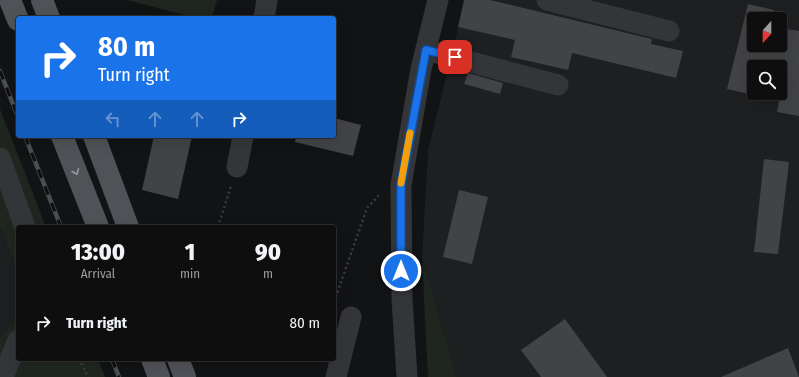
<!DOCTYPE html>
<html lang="en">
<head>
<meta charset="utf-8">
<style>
  body { margin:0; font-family:"Fira Sans Condensed",sans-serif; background:#1c1c1d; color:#f1f3f6; height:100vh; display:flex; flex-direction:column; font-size:15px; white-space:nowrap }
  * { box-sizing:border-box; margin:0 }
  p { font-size:13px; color:#9b9c9e }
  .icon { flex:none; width:22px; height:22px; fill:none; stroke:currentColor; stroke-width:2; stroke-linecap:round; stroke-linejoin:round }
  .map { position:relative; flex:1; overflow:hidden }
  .sheet { position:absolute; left:16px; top:225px; width:320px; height:136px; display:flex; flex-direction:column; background:#0e0e0f; border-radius:4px; box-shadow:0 4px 16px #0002,0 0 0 1px #2e2e2f }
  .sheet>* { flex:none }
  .hud { position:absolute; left:16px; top:16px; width:320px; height:122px; border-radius:4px; box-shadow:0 4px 16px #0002,0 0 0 1px #2e2e2f; background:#1a73e8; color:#fff; overflow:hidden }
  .needle { width:26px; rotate:201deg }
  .controls { position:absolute; left:747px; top:12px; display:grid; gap:8px }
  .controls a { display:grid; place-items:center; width:40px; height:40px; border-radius:4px; background:#0e0e0f; box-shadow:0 4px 16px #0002,0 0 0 1px #2e2e2f; font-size:20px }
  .pin { position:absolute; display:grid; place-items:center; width:34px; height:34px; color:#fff; margin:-17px; border-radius:8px; box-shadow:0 2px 6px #0006 }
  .me { position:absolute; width:44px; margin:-22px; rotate:0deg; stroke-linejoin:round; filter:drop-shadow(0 0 3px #0008) }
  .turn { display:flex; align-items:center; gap:14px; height:84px; padding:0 16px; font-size:18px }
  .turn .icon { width:52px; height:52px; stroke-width:2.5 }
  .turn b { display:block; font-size:28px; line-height:34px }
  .lanes { display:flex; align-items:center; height:38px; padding:0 16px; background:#0003; justify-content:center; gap:20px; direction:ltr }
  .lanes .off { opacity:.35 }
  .eta { display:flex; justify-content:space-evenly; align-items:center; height:68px; text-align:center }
  .eta b { font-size:24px; font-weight:800; line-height:28px }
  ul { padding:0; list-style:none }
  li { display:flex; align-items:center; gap:12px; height:60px; padding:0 16px }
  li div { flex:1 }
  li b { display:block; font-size:15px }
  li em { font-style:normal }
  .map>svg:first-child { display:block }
  .built { fill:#1e1f21; fill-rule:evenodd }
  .green { fill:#1f261f }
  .building { fill:#414347; fill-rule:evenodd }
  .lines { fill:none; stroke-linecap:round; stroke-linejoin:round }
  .path { stroke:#3a3c40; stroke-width:2.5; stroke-dasharray:2 3; stroke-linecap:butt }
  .minor { stroke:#343539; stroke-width:21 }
  .major { stroke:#505258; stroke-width:22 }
  .rail-casing { stroke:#4b4d52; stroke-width:4.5 }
  .rail { stroke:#0d0e0f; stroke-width:3; stroke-dasharray:9; stroke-linecap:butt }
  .oneway { stroke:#9399a2 }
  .route-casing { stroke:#114b97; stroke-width:10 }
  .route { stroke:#1a73e8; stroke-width:7 }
  .slow { stroke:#f59e0b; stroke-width:7 }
</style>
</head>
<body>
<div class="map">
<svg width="799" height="377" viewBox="0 0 799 377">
  <rect width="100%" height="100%" fill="#121314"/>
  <!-- built -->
  <g class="built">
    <path d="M 465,0 L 799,0 L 799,377 L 457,377 L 422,258 L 428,151 ZM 754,19 L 780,19 L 780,45 L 754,45 ZM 754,67 L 780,67 L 780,93 L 754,93 Z"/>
    <path d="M 0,227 L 18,272 L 18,315 L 0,338 Z"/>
  </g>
  <!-- green -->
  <g class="green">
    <path d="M 127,0 L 217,0 L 212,18 L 196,18 Z"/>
    <path d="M 0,109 L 46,227 L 18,227 L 18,272 L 0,227 Z"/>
    <path d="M 422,258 L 457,377 L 428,377 Z"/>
    <path d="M 18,315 L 18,359 L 98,359 L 105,377 L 0,377 L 0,338 Z"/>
  </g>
  <!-- building -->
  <g class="building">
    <path d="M 464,0 L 490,0 L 652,39 L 651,44 L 683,51 L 676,78 L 572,53 L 568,70 L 511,57 L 515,40 L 458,27 Z"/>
    <path d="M 748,4 L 774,10 L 771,19 L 754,19 L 754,45 L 780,45 L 780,28 L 799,31 L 799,116 L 777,112 L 779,101 L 727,89 ZM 754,67 L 780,67 L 780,93 L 754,93 Z"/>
    <path d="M 468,73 L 503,83 L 500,94 L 464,84 Z"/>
    <path d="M 334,118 L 361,125 L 353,156 L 295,142 L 296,136 L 334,136 Z"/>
    <path d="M 154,136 L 192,136 L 178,199 L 142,190 Z"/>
    <path d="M 764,159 L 789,162 L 778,254 L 754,252 Z"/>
    <path d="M 459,190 L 488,197 L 472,264 L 443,257 Z"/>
    <path d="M 565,319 L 607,377 L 541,377 L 521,350 Z"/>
    <path d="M 788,348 L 799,377 L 721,377 Z"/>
  </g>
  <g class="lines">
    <!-- path -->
    <g class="path">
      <path d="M 218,227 L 231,186"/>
      <path d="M 334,302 L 367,208 L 380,194"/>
      <path d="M 79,359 L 88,377"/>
    </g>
    <!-- minor -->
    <g class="minor">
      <path d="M 547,0 L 669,31"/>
      <path d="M 264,18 L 267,0"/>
      <path d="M 426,50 L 558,85"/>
      <path d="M 0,158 L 25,227"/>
      <path d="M 237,167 L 243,136"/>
      <path d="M 3,377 L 18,340"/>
      <path d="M 336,377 L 351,317"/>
      <path d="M 407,377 L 402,299 L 401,185 L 421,69 L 438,0"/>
    </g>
    <!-- major -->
    <g class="major">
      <path d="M 10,0 L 18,20"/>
      <path d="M 42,0 L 49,18"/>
      <path d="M 62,136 L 98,227"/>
      <path d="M 94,136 L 128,227"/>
      <path d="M 152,359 L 159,377"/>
      <path d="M 178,359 L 185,377"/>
    </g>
    <!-- rail casing -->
    <g class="rail-casing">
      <g id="rail">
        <path d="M 0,71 L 18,117"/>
        <path d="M 25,136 L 61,227"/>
        <path d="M 112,359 L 119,377"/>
      </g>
    </g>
    <!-- rail -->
    <use href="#rail" class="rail"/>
  </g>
  <!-- one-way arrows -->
  <defs><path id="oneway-chevron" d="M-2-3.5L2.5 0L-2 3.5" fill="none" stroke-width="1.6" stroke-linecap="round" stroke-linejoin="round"/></defs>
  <use class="oneway" href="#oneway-chevron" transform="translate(76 172) rotate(67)"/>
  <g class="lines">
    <!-- route casing -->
    <g class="route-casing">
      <path id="route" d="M 401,271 L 401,185 L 426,50 L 455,57"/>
    </g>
    <!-- route -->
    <use href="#route" class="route"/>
    <!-- slow -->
    <path class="slow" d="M 401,183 L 410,133"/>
  </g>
</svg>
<div class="controls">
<a><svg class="needle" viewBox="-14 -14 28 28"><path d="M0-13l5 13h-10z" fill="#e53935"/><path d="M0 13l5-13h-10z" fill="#9b9c9e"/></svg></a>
<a><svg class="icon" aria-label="search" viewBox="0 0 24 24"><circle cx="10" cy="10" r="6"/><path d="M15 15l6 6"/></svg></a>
</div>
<div class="pin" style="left:455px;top:57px;background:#d93025"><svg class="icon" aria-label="arrive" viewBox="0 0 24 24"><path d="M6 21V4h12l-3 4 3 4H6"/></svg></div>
<svg class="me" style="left:401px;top:271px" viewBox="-20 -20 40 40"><circle r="17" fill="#1a73e8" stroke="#fff" stroke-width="3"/><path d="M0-11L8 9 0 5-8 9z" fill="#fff"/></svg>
<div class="hud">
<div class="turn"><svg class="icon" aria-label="right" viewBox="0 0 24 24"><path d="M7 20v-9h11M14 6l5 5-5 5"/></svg><div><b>80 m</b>Turn right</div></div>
<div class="lanes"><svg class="icon off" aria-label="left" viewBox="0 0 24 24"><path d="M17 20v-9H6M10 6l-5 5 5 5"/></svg><svg class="icon off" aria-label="ahead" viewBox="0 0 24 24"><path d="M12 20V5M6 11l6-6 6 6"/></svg><svg class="icon off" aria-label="ahead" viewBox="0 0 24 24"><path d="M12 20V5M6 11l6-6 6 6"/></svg><svg class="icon" aria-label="right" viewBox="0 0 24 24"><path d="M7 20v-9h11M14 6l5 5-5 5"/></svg></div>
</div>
<section class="sheet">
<div class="eta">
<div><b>13:00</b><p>Arrival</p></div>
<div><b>1</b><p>min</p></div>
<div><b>90</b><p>m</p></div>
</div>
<ul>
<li><svg class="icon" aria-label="right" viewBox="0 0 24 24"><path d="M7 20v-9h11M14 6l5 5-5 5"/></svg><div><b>Turn right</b></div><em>80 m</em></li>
</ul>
</section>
</div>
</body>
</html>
